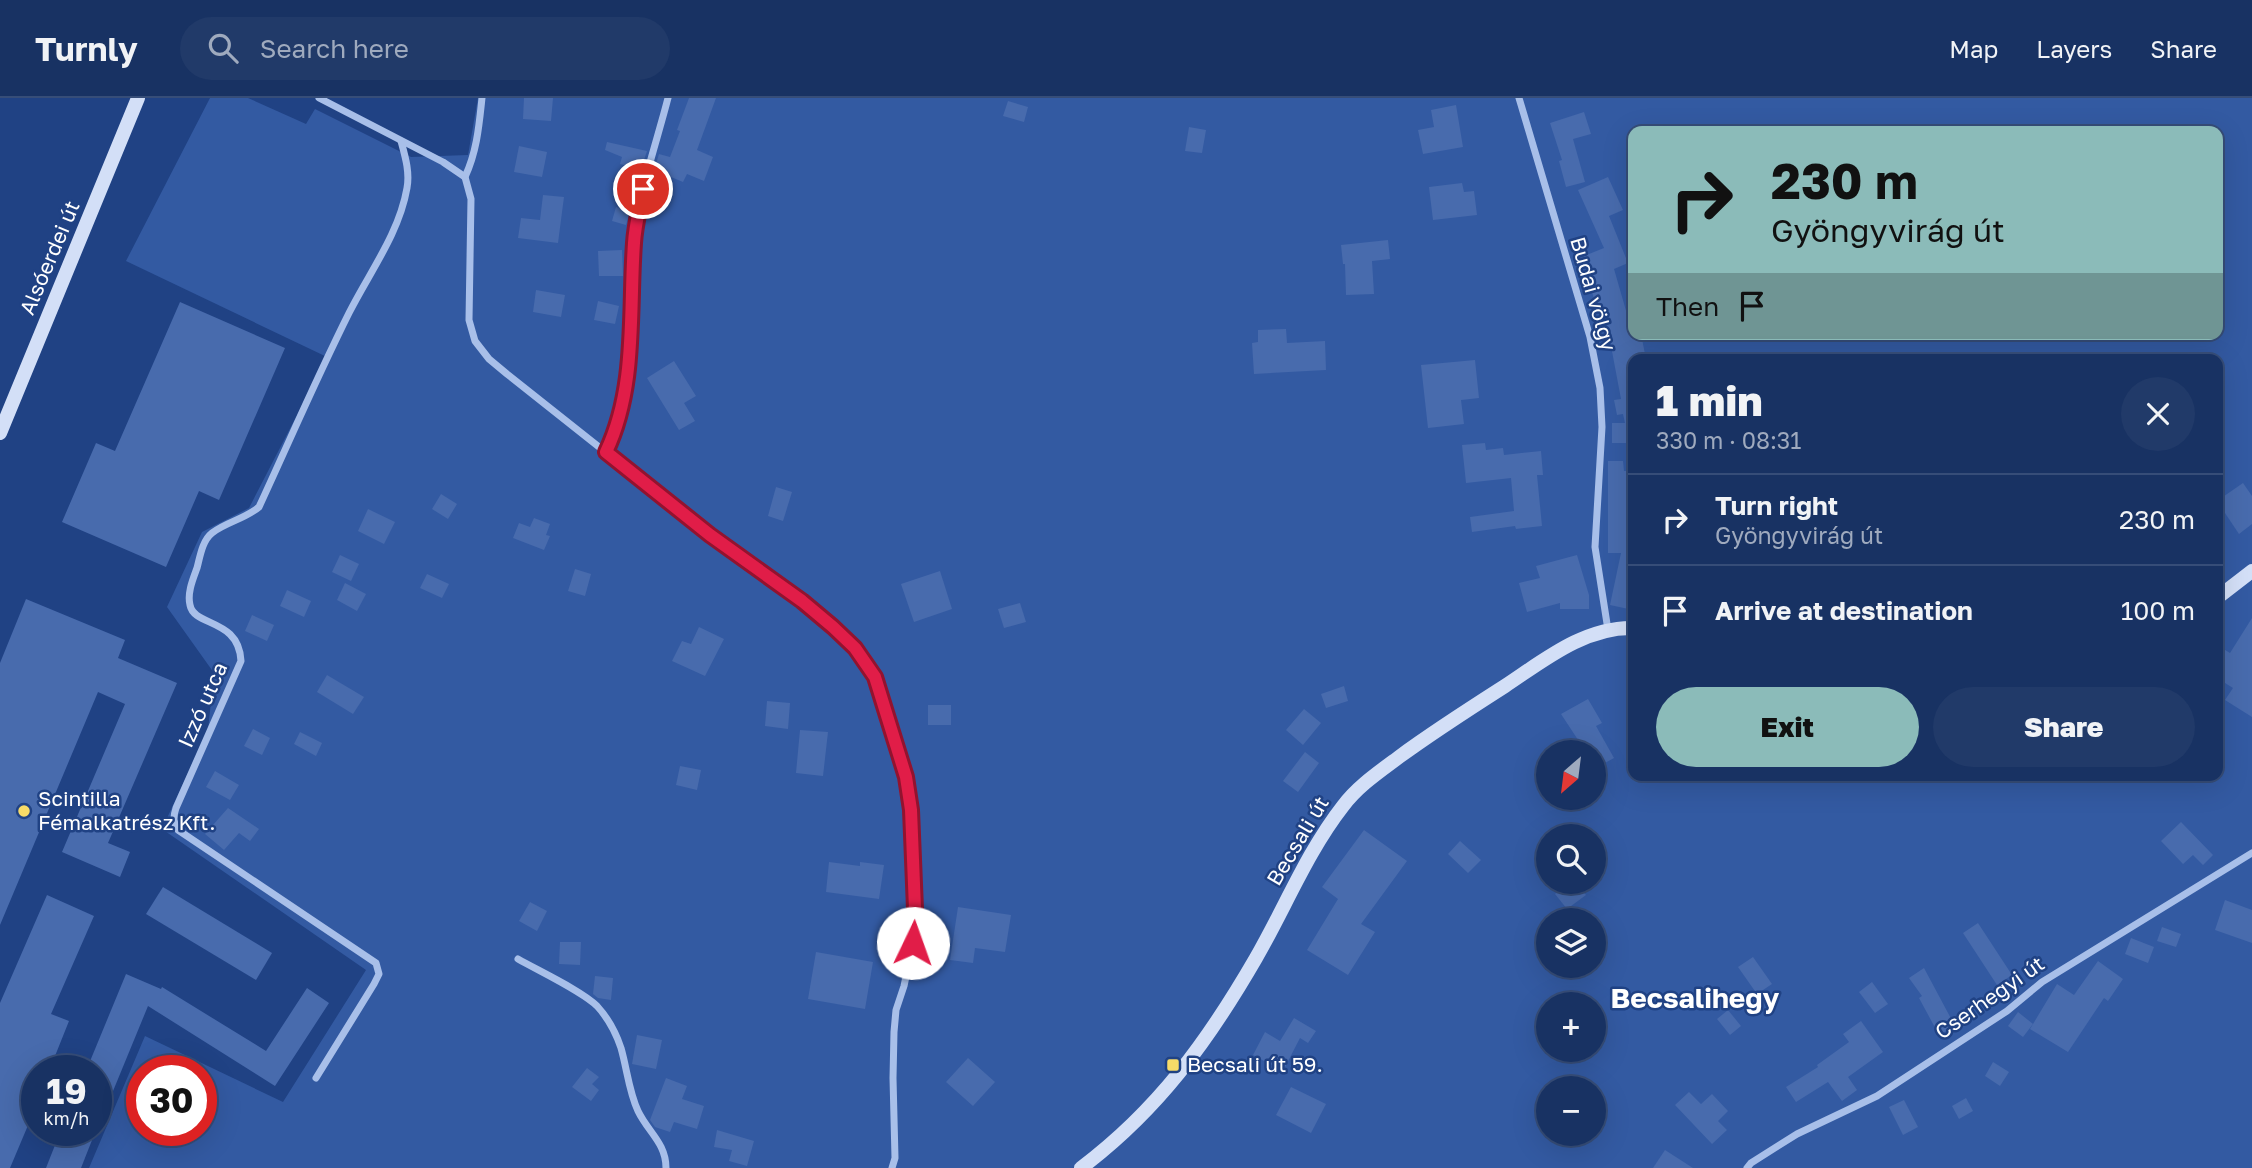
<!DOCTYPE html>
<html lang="en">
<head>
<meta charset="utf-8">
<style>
  body { margin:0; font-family:"Golos Text",sans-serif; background:#213a69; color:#f1f3f6; height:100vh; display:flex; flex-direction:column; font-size:26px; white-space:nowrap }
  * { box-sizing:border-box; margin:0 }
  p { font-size:23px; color:#9faabe }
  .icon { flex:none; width:38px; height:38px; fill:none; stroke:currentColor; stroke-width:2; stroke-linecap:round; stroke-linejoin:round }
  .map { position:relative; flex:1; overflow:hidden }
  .panel { position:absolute; left:1628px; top:256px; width:595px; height:427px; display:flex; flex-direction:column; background:#183263; border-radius:14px; box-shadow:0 7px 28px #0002,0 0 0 2px #364d78 }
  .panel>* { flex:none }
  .banner { position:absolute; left:1628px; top:28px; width:595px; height:214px; border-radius:14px; box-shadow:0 7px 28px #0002,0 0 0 2px #364d78; background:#8bbbb9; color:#111; overflow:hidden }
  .needle { width:46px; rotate:208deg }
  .controls { position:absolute; left:1536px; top:642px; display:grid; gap:14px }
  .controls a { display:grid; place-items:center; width:70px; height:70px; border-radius:50%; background:#183263; box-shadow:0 7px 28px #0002,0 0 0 2px #364d78; font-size:35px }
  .speed { position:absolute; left:21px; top:957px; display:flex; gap:14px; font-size:35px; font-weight:700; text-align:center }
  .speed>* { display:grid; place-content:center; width:91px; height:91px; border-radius:50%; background:#183263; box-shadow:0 7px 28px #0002,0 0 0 2px #364d78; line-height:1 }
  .speed small { font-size:18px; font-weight:400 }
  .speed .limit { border:10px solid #d22; background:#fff; color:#111 }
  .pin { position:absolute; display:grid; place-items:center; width:60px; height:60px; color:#fff; margin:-30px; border:4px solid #fff; border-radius:50%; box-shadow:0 2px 7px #0007 }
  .me { position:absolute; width:77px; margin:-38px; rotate:3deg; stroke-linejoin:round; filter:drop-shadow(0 0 5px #0008) }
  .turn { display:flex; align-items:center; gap:24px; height:147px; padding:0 28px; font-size:32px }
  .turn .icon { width:91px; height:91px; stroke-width:2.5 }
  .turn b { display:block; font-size:49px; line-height:60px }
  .then { display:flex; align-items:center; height:66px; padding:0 28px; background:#0003; gap:14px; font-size:26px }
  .round { display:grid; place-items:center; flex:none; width:74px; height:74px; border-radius:37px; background:#213a69 }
  .summary { display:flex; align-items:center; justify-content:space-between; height:119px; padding:0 28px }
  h1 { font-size:42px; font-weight:800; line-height:52px }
  .button { display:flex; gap:14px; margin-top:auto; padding:14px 28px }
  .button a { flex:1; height:80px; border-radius:42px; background:#8bbbb9; color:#111; font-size:28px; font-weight:800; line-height:80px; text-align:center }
  .button a+a { background:#213a69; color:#f1f3f6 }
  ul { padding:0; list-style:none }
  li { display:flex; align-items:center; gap:21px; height:91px; padding:0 28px; border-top:2px solid #364d78 }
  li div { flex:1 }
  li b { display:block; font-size:26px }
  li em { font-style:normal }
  header { display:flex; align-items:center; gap:42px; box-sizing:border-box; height:98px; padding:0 35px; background:#183263; border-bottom:2px solid #364d78 }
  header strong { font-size:33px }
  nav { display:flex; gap:38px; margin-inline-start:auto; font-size:24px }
  .search { width:490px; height:63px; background:#213a69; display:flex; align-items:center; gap:18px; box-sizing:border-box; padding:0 24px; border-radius:38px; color:#9faabe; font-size:26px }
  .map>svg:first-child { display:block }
  .green { fill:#335aa2; fill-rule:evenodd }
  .building { fill:#486bad }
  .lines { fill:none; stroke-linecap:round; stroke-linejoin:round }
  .street { stroke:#a8bfe9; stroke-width:7 }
  .secondary { stroke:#d3dff7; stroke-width:14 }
  .route-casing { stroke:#92132f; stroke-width:18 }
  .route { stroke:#e11d48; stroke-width:12 }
  .poi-dot { fill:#f7db68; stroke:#204284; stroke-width:2.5 }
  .labels { text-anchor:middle; stroke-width:5; stroke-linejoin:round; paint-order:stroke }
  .street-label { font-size:21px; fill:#fff; stroke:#204284 }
  .poi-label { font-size:21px; fill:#fff; stroke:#204284; text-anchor:start }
  .district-label { font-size:28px; font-weight:bold; fill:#fff; stroke:#204284 }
</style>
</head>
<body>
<header>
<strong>Turnly</strong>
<div class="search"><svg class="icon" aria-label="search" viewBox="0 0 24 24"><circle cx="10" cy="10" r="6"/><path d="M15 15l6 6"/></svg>Search here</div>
<nav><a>Map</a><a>Layers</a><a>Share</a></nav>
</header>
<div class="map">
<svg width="2252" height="1070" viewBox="0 0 2252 1070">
  <rect width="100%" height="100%" fill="#204284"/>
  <!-- green -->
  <path class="green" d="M 210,0 L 248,0 L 306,26 L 315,11 L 411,59 L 468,57 L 478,0 L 2252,0 L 2252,1070 L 89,1070 L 145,938 L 283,1004 L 366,872 L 162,731 L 208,632 L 214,575 L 167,509 L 202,434 L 249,410 L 327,259 L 126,163 ZM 1633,33 L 2217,33 L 2217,236 L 1633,236 ZM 1633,261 L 2217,261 L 2217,677 L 1633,677 ZM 1549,654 L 1594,654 L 1594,700 L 1549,700 ZM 1549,738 L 1594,738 L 1594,784 L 1549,784 ZM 1549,822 L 1594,822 L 1594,868 L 1549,868 ZM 1549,906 L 1594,906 L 1594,952 L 1549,952 ZM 142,973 L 201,973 L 201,1032 L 142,1032 ZM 1549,990 L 1594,990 L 1594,1036 L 1549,1036 Z"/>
  <!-- building -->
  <g class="building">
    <path d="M 524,0 L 553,0 L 551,23 L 523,21 Z"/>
    <path d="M 689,0 L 716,0 L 697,52 L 713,59 L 704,83 L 687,76 L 683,84 L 654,72 L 659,56 L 670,59 L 680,33 L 677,32 Z"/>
    <path d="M 1008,3 L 1028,9 L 1024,24 L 1003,18 Z"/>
    <path d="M 1456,7 L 1463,49 L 1423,56 L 1418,32 L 1434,29 L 1431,12 Z"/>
    <path d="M 1584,14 L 1591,36 L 1573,41 L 1585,84 L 1566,89 L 1559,63 L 1562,62 L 1550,25 Z"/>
    <path d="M 1189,29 L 1206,32 L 1202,55 L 1185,53 Z"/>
    <path d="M 607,44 L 647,53 L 641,71 L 620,66 L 622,59 L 605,52 Z"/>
    <path d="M 519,48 L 547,54 L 542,79 L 514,74 Z"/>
    <path d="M 1608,79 L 1623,112 L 1609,118 L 1628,165 L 1614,171 L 1629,223 L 1633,223 L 1633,236 L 1641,236 L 1646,261 L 1633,261 L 1633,325 L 1626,325 L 1626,345 L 1612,345 L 1612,325 L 1625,325 L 1623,316 L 1617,317 L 1614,302 L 1621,301 L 1604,211 L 1598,213 L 1591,191 L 1597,190 L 1584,158 L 1604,150 L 1578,92 Z"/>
    <path d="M 1462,85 L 1464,94 L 1474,93 L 1477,117 L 1433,122 L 1429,89 Z"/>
    <path d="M 543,97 L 564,99 L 558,145 L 518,140 L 521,120 L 540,122 Z"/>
    <path d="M 616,109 L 630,113 L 626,127 L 612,123 Z"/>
    <path d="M 1388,142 L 1390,161 L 1372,163 L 1374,196 L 1346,197 L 1345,166 L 1343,166 L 1341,147 Z"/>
    <path d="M 622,152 L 623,178 L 599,178 L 598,153 Z"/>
    <path d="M 536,192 L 565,197 L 561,219 L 533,214 Z"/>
    <path d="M 598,203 L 619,208 L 615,226 L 594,222 Z"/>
    <path d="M 180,204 L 285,250 L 219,402 L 199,393 L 166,469 L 62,424 L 96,345 L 115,353 Z"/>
    <path d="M 1286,231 L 1287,245 L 1325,243 L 1326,272 L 1254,276 L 1252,245 L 1258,244 L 1258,232 Z"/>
    <path d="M 1475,262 L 1479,300 L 1461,302 L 1464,326 L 1428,330 L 1421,267 Z"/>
    <path d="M 674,263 L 696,298 L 684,305 L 695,323 L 679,332 L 647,280 Z"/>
    <path d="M 1485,345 L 1486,352 L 1503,350 L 1504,357 L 1541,353 L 1543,377 L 1537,377 L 1542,428 L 1516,431 L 1515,428 L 1472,434 L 1470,419 L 1514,413 L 1511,380 L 1466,385 L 1462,347 Z"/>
    <path d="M 1608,363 L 1623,363 L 1624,373 L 1628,373 L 1629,398 L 1633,398 L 1633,512 L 1610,507 L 1621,455 L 1608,455 Z"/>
    <path d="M 2243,385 L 2252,398 L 2252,426 L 2239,436 L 2217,403 Z"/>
    <path d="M 776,389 L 792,394 L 783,423 L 768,418 Z"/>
    <path d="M 441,396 L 457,406 L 448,421 L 432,411 Z"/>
    <path d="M 368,411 L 395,424 L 384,446 L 358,433 Z"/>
    <path d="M 534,420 L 550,426 L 546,437 L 550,438 L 544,452 L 513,440 L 519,425 L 530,429 Z"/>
    <path d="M 340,457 L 359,466 L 351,483 L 332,474 Z"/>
    <path d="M 1577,457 L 1589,497 L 1589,511 L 1560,511 L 1560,505 L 1527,514 L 1519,485 L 1540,480 L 1536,468 Z"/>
    <path d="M 575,471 L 591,476 L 585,498 L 568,493 Z"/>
    <path d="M 940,473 L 952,511 L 914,524 L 901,486 Z"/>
    <path d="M 427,476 L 449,486 L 442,500 L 420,490 Z"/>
    <path d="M 345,485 L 366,496 L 357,513 L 337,502 Z"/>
    <path d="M 287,492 L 311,503 L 304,519 L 280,508 Z"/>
    <path d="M 26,501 L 125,542 L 118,560 L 177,585 L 108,745 L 130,754 L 120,779 L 62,754 L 125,606 L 98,594 L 0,827 L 0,565 Z"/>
    <path d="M 1020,505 L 1026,524 L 1004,530 L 998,511 Z"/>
    <path d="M 252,517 L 274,527 L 267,543 L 245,533 Z"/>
    <path d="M 2252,520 L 2252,619 L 2225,602 L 2233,590 L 2217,580 L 2217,547 L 2230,555 Z"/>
    <path d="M 699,529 L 724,541 L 705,578 L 672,563 L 682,543 L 691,546 Z"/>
    <path d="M 327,577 L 364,599 L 353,616 L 317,594 Z"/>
    <path d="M 1344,588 L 1348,603 L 1326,610 L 1321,596 Z"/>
    <path d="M 1588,601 L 1602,625 L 1596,628 L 1614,660 L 1594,671 L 1594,654 L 1586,654 L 1561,616 Z"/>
    <path d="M 767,603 L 790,605 L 788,631 L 765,628 Z"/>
    <rect x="928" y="607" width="23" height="20"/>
    <path d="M 1304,611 L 1321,625 L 1303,647 L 1286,632 Z"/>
    <path d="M 253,631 L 270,640 L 262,657 L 244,648 Z"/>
    <path d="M 800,632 L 828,634 L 823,678 L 796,675 Z"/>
    <path d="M 300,634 L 322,645 L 316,658 L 294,646 Z"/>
    <path d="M 1305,654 L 1319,665 L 1298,694 L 1283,683 Z"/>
    <path d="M 680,668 L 701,672 L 697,692 L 676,687 Z"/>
    <path d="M 215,673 L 239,687 L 230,702 L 206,689 Z"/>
    <path d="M 228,710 L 259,731 L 250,743 L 239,735 L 224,752 L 205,736 Z"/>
    <path d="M 2181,724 L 2213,757 L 2203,767 L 2193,757 L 2183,766 L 2161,743 Z"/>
    <path d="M 1364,732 L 1407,763 L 1361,826 L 1375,834 L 1348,877 L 1307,852 L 1338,801 L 1322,789 Z"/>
    <path d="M 1460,743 L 1481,762 L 1468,775 L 1448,756 Z"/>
    <path d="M 829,764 L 860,768 L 860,764 L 884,767 L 879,801 L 826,794 Z"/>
    <path d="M 1571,784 L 1576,784 L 1586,797 L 1567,811 L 1555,796 Z"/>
    <path d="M 163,789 L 272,855 L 256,882 L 146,816 Z"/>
    <path d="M 47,797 L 94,818 L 51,916 L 69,923 L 49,973 L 37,973 L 37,1006 L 10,1070 L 0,1070 L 0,905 Z"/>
    <path d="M 2225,802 L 2252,812 L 2252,845 L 2215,832 Z"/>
    <path d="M 530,804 L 547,813 L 537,833 L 519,823 Z"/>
    <path d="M 958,809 L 1011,817 L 1005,854 L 975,850 L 973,865 L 950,862 Z"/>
    <path d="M 1978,825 L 2012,877 L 1997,887 L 1963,835 Z"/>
    <path d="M 2162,829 L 2181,836 L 2176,849 L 2157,843 Z"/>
    <path d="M 2131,840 L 2154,849 L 2148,865 L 2125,856 Z"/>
    <path d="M 560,844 L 581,844 L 580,867 L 559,866 Z"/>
    <path d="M 816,854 L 873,864 L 865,911 L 808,901 Z"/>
    <path d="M 1753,859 L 1772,886 L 1757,896 L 1738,869 Z"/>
    <path d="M 2098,863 L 2123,881 L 2108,903 L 2104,900 L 2068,954 L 2030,931 L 2057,886 L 2074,897 Z"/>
    <path d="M 1924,870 L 1955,928 L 1939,937 L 1919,900 L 1922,898 L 1909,880 Z"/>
    <path d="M 126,876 L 161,891 L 162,889 L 266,953 L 307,890 L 329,905 L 275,988 L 148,908 L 97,1032 L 96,973 L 86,973 Z"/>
    <path d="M 595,878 L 613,880 L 611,902 L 598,900 L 593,896 Z"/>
    <path d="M 1872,884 L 1888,906 L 1875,915 L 1859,894 Z"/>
    <path d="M 1728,912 L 1741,928 L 1730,937 L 1717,921 Z"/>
    <path d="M 2018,914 L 2033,926 L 2023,939 L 2008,928 Z"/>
    <path d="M 1294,920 L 1316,933 L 1308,945 L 1300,940 L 1283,973 L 1253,957 L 1265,934 L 1280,943 Z"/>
    <path d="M 1861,923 L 1883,954 L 1848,979 L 1857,992 L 1842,1003 L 1828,984 L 1796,1004 L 1786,989 L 1818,969 L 1817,967 L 1849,944 L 1843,936 Z"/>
    <path d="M 637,937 L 662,942 L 656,971 L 632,966 Z"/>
    <path d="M 968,960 L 995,984 L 973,1008 L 946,984 Z"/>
    <path d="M 1993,964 L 2009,974 L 2000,988 L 1985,978 Z"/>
    <path d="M 587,970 L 599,979 L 592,986 L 599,992 L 591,1003 L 572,989 Z"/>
    <path d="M 666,980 L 687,988 L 682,1001 L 704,1008 L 697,1031 L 674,1024 L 670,1034 L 655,1029 L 650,1022 Z"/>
    <path d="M 1291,989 L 1326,1006 L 1311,1035 L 1276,1017 Z"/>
    <path d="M 1689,994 L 1701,1006 L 1712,996 L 1728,1013 L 1718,1023 L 1727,1032 L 1712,1046 L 1675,1007 Z"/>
    <path d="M 1966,1000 L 1973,1013 L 1959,1021 L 1952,1008 Z"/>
    <path d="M 1904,1002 L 1918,1029 L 1903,1037 L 1889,1009 Z"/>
    <path d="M 61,1032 L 96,1032 L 81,1070 L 46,1070 Z"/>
    <path d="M 717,1032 L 754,1043 L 747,1068 L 729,1063 L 732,1052 L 714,1049 Z"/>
    <path d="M 1665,1052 L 1693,1070 L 1653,1070 Z"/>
  </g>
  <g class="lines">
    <!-- street -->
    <g class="street">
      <path d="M 319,0 L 443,64 L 465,79"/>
      <path d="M 482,0 C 479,28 477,53 465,79 L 471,101 L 469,222 L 475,243 L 489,261 L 507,276 L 710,437 L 802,503 L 833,529 L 855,550 L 875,579 L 906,679 L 911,712 L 915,811 L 913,845 L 904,888 L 896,912 L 894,934 L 893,980 L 895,1060 L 892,1070"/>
      <path d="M 1519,0 L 1590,239 L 1600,290 L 1602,329 L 1595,449 L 1608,532"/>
      <path d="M 606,354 C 639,285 626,214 634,142 C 639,93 656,47 668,0"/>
      <path d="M 518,861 C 539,873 582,893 597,908 C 608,920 616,935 621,950 C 627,971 629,994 638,1013 C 648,1034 666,1045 666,1070"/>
      <path d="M 316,980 L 374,886 L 379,876 L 376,865 L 178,732 C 173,725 173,719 176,710 L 241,563 C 239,520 194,529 190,507 C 187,495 193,481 197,470 C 200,459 202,443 212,435 C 226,424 245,421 259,409 C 289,344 317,279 349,215 C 369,175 399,136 407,90 C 410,74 405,58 401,43"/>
      <path d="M 1747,1070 L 1751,1065 L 1797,1036 L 1877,998 L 2007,913 L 2042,884 L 2252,755"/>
    </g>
    <!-- secondary -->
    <g class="secondary">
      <path d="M 0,335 L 138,0"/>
      <path d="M 2217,500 L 2252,473"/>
      <path d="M 1081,1070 C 1158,1012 1208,943 1256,860 C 1285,810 1307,754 1343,708 C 1358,688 1379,674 1399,659 C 1433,634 1469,611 1505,588 C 1543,563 1584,529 1633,530"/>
    </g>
  </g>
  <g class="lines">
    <!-- route casing -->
    <g class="route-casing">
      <path id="route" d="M 643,91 C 640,109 635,127 634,145 C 629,215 637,289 606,354 L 710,437 L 802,503 L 833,529 L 855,550 L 875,579 L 906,679 L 911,712 L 915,811 L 913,845"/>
    </g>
    <!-- route -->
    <use href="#route" class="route"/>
  </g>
  <!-- markers -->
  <g class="poi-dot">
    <circle cx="24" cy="713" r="7"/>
    <rect x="1166" y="960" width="14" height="14" rx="3.5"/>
  </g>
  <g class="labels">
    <!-- street labels -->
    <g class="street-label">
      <text transform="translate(50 160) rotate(-67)" y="7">Alsóerdei út</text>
      <text transform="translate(1593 196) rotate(74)" y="7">Budai völgy</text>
      <text transform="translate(203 607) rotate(-66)" y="7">Izzó utca</text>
      <text transform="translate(1298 743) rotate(-59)" y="7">Becsali út</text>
      <text transform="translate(1990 900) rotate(-35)" y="7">Cserhegyi út</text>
    </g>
    <!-- poi labels -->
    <g class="poi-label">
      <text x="38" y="708">Scintilla<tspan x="38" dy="24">Fémalkatrész Kft.</tspan></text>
      <text x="1187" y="974">Becsali út 59.</text>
    </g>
    <!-- district labels -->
    <g class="district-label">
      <text x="1695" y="910">Becsalihegy</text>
    </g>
  </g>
</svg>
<div class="controls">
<a><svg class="needle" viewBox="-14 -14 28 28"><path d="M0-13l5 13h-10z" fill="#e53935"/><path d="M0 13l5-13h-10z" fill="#9faabe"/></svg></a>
<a><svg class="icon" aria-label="search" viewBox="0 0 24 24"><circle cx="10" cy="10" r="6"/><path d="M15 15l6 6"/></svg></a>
<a><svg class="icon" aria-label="layers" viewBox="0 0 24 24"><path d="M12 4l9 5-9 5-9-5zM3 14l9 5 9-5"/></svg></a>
<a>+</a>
<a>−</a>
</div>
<div class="speed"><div>19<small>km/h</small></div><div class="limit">30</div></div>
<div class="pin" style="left:643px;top:91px;background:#d93025"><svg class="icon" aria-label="arrive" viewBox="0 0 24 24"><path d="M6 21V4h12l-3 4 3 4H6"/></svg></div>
<svg class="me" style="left:913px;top:845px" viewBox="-20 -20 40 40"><circle r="19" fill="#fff"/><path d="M0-13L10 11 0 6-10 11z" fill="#e11d48"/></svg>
<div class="banner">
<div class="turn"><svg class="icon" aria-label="right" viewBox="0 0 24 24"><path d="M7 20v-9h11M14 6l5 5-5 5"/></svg><div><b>230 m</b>Gyöngyvirág út</div></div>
<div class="then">Then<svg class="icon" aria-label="arrive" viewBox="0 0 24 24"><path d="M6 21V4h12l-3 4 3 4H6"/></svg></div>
</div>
<section class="panel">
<div class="summary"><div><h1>1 min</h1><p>330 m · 08:31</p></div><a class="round"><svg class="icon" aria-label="close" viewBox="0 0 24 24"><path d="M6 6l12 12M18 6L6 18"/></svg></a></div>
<ul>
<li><svg class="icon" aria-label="right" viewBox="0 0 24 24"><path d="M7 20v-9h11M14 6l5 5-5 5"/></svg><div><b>Turn right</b><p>Gyöngyvirág út</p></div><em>230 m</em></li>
<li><svg class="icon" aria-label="arrive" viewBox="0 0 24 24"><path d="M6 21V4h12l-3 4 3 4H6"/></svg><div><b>Arrive at destination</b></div><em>100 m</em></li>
</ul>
<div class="button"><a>Exit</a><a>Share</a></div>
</section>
</div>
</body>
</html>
